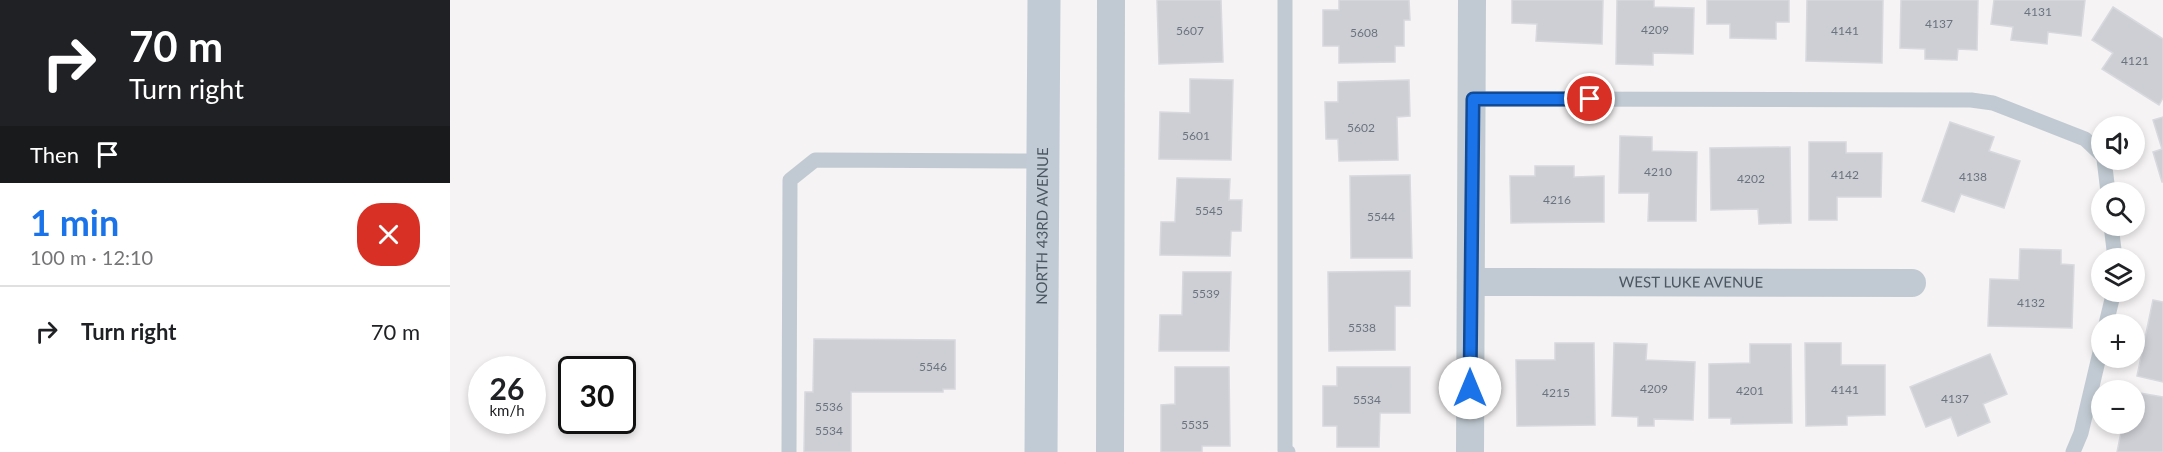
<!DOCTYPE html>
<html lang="en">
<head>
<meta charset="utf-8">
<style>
  body { margin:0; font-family:Lato,sans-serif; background:#f6f6f6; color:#202124; height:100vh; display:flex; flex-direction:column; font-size:22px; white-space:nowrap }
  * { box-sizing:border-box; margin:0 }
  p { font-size:20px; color:#757577 }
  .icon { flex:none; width:33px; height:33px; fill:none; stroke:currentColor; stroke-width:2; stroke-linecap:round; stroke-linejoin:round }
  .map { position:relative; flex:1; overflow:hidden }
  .side { display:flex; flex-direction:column; background:#fff; width:450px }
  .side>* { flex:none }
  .top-card { background:#202124; color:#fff; overflow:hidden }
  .tools { position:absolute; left:1641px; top:116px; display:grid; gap:12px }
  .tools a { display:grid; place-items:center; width:54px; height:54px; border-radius:50%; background:#fff; box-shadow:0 3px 9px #0003; font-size:30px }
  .speed { position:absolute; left:18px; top:356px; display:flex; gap:12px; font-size:30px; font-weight:700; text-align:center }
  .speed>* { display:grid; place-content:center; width:78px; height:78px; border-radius:50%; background:#fff; box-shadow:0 3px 9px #0003; line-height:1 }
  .speed small { font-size:15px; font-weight:400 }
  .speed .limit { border:3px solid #111; border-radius:9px; background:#fff; color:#111 }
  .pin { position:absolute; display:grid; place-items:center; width:51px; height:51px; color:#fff; margin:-26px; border:3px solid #fff; border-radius:50%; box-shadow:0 2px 6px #0007 }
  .me { position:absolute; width:66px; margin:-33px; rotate:0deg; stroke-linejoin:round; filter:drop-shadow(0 0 4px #0008) }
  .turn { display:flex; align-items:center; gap:21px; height:126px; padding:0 30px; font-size:27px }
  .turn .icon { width:78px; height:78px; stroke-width:2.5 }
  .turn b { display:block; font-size:42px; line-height:51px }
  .then { display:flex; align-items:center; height:57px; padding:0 30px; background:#0003; gap:12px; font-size:22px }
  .round { display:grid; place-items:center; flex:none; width:63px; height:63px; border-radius:24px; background:#f6f6f6 }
  .headline { display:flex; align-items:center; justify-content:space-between; height:102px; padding:0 30px }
  h1 { font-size:36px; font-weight:700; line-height:45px; color:#1a73e8 }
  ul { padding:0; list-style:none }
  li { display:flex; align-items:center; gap:18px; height:90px; padding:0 30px; border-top:2px solid #e0e0e0 }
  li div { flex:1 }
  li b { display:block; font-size:22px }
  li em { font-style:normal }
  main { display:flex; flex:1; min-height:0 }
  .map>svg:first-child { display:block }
  .building { fill:#cdcfd5; stroke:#d7d9de; stroke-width:1.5 }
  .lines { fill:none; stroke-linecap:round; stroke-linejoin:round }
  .service { stroke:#c1cad2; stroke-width:15 }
  .minor { stroke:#c1cad2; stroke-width:28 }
  .secondary { stroke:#c1cbd6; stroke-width:33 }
  .route-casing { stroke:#114b97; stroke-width:15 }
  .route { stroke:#1a73e8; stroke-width:10 }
  .labels { text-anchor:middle; stroke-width:5; stroke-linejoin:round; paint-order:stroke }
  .number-label { font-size:12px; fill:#6b747e }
  .street-label { font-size:15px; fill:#4a5661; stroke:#fff }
</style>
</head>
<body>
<main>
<section class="side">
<div class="top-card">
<div class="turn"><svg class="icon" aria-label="right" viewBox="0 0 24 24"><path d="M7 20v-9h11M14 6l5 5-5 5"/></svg><div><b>70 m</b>Turn right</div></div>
<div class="then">Then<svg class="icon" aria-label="arrive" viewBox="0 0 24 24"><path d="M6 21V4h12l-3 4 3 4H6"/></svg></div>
</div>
<div class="headline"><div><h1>1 min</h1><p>100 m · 12:10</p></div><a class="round" style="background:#d93025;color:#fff"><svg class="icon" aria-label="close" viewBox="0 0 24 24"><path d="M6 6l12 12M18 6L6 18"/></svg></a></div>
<ul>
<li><svg class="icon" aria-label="right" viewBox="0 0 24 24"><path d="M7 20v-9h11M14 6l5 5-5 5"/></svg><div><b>Turn right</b></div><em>70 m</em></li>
</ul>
</section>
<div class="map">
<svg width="1713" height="452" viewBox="0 0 1713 452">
  <rect width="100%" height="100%" fill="#f5f3f3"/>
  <!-- building -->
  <g class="building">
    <path d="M 707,0 L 771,0 L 773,62 L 709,64 Z"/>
    <path d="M 889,0 L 959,0 L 960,20 L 954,20 L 954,46 L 945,46 L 945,62 L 889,63 L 889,46 L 873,46 L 873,10 L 889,10 Z"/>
    <path d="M 1062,0 L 1153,0 L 1152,44 L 1086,41 L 1087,24 L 1062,23 Z"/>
    <path d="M 1167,0 L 1204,0 L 1204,7 L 1244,8 L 1243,54 L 1203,53 L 1203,65 L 1166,64 Z"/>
    <path d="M 1257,0 L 1339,0 L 1339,22 L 1326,22 L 1326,39 L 1280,38 L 1280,24 L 1257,24 Z"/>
    <path d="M 1357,0 L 1433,0 L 1432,63 L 1356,61 Z"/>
    <path d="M 1451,0 L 1528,0 L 1527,50 L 1508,49 L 1507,60 L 1475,59 L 1475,49 L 1450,48 Z"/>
    <path d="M 1544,0 L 1635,0 L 1631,36 L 1598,32 L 1597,44 L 1561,40 L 1563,27 L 1541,24 Z"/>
    <path d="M 1663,7 L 1713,39 L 1713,98 L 1709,105 L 1652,69 L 1663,53 L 1642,40 Z"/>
    <path d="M 740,79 L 783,80 L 781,160 L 709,159 L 710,112 L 740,113 Z"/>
    <path d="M 959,80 L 960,116 L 947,117 L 948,160 L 889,161 L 888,139 L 876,139 L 875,102 L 888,102 L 888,82 Z"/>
    <path d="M 1713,117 L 1713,182 L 1712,182 L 1703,152 L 1712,149 L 1703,120 Z"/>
    <path d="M 1500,122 L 1544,137 L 1539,151 L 1570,161 L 1554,208 L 1511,194 L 1504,212 L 1472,201 Z"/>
    <path d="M 1170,136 L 1202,137 L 1202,151 L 1247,152 L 1246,221 L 1198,221 L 1199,193 L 1169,193 Z"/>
    <path d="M 1359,142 L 1396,142 L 1396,153 L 1432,153 L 1431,197 L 1387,197 L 1387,220 L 1359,220 Z"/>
    <path d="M 1340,147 L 1341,223 L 1309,224 L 1308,209 L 1261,210 L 1260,148 Z"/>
    <path d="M 1085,166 L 1124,166 L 1124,177 L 1154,176 L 1154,222 L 1061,223 L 1060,176 L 1085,176 Z"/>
    <path d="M 960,175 L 962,258 L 901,258 L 900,176 Z"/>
    <path d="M 727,178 L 780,179 L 779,200 L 792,200 L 791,231 L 781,231 L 780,256 L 710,255 L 711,222 L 725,222 Z"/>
    <path d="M 1570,249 L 1611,250 L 1611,264 L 1624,265 L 1622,328 L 1538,326 L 1540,279 L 1569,280 Z"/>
    <path d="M 960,271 L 960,306 L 945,306 L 945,350 L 879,351 L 878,272 Z"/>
    <path d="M 733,272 L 781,272 L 779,351 L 709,351 L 710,315 L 732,315 Z"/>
    <path d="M 1703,300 L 1713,302 L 1713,382 L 1687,376 Z"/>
    <path d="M 364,339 L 505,340 L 505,389 L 493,389 L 493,392 L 401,392 L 401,452 L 354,452 L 355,392 L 363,392 Z"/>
    <path d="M 1105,343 L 1144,343 L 1145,425 L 1067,426 L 1066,360 L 1105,360 Z"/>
    <path d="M 1164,343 L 1197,344 L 1196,360 L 1245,362 L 1243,420 L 1204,419 L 1204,426 L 1188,426 L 1188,417 L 1162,416 Z"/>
    <path d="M 1355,343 L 1391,343 L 1391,365 L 1435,365 L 1435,415 L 1397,416 L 1397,425 L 1356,426 Z"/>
    <path d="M 1300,344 L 1341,344 L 1342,423 L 1281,424 L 1281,418 L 1259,418 L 1259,364 L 1300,363 Z"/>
    <path d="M 1540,354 L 1557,394 L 1533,404 L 1540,422 L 1508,436 L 1501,417 L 1476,427 L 1460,387 Z"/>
    <path d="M 725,367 L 779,367 L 780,446 L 752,446 L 752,452 L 711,452 L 711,405 L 725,404 Z"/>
    <path d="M 887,367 L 960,367 L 960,413 L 930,413 L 929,447 L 887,447 L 887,426 L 873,426 L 873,386 L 887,386 Z"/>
    <path d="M 1684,392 L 1713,397 L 1713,452 L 1667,452 L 1673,423 L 1684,423 Z"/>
  </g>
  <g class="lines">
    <!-- service -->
    <g class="service">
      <path d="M 835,0 L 835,450 L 838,452"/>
      <path d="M 1022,99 L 1521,100 L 1543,103 L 1635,139 L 1652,155"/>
      <path d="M 1654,159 L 1658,192"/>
      <path d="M 1661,225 L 1665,258"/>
      <path d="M 1656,324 L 1664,291"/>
      <path d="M 339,452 L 340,180 L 365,160 L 593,161"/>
      <path d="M 1623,452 L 1631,433 L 1652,344"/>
    </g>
    <!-- minor -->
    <g class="minor">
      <path id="s1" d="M 1021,282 L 1462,283"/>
      <path d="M 660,452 L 661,0"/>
      <path d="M 1020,452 L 1022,0"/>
    </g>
    <!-- secondary -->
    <path class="secondary" id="s2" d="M 591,452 L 594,0"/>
  </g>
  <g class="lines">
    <!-- route casing -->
    <g class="route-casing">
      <path id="route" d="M 1020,388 L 1023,99 L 1140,99"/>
    </g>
    <!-- route -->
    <use href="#route" class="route"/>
  </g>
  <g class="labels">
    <!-- number labels -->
    <g class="number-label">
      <text x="1588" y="16">4131</text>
      <text x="1489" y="28">4137</text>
      <text x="1205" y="34">4209</text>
      <text x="740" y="35">5607</text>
      <text x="1395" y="35">4141</text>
      <text x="914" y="37">5608</text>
      <text x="1685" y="65">4121</text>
      <text x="911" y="132">5602</text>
      <text x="746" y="140">5601</text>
      <text x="1208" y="176">4210</text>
      <text x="1395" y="179">4142</text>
      <text x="1523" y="181">4138</text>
      <text x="1301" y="183">4202</text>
      <text x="1107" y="204">4216</text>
      <text x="759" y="215">5545</text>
      <text x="931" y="221">5544</text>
      <text x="756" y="298">5539</text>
      <text x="1581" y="307">4132</text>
      <text x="912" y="332">5538</text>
      <text x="483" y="371">5546</text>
      <text x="1204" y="393">4209</text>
      <text x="1395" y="394">4141</text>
      <text x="1300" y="395">4201</text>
      <text x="1106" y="397">4215</text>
      <text x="1505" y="403">4137</text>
      <text x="917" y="404">5534</text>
      <text x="379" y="411">5536</text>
      <text x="745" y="429">5535</text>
      <text x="379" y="435">5534</text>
    </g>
    <!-- street labels -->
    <g class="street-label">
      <text dy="5" stroke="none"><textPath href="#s2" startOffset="226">NORTH 43RD AVENUE</textPath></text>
      <text dy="5" stroke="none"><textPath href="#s1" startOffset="220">WEST LUKE AVENUE</textPath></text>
    </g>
  </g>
</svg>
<div class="tools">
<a><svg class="icon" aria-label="sound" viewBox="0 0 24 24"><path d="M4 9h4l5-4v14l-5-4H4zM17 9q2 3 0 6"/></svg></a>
<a><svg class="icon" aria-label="search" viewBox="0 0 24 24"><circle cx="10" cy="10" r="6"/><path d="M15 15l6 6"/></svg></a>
<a><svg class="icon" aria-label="layers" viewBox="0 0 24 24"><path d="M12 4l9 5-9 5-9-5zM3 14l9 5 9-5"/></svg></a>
<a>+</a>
<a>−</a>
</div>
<div class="speed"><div>26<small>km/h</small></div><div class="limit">30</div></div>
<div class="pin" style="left:1140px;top:99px;background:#d93025"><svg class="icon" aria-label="arrive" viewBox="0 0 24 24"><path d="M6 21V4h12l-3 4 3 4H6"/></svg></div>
<svg class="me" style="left:1020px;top:388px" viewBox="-20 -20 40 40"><circle r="19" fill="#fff"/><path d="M0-13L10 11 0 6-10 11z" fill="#1a73e8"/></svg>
</div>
</main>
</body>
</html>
